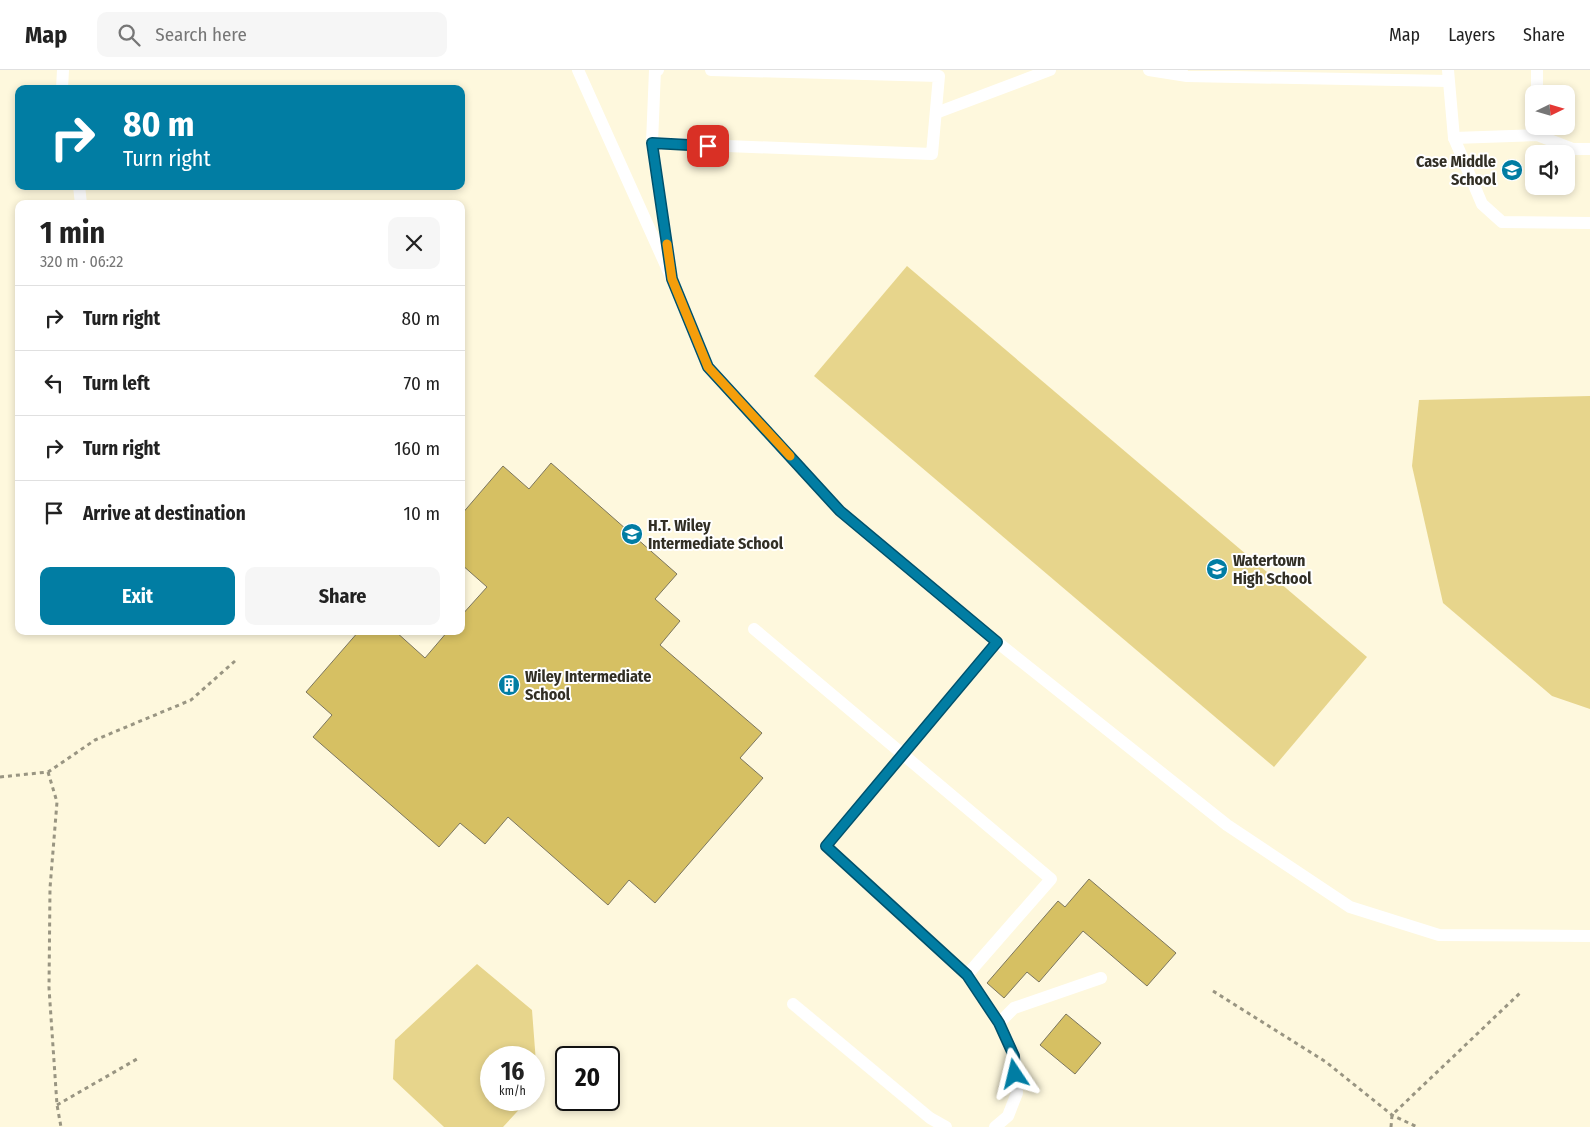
<!DOCTYPE html>
<html lang="en">
<head>
<meta charset="utf-8">
<style>
  body { margin:0; font-family:"Fira Sans Condensed",sans-serif; background:#f6f6f6; color:#222; height:100vh; display:flex; flex-direction:column; font-size:19px; white-space:nowrap }
  * { box-sizing:border-box; margin:0 }
  p { font-size:16px; color:#767676 }
  .icon { flex:none; width:28px; height:28px; fill:none; stroke:currentColor; stroke-width:2; stroke-linecap:round; stroke-linejoin:round }
  .map { position:relative; flex:1; overflow:hidden }
  .side { position:absolute; left:15px; top:130px; width:450px; height:435px; display:flex; flex-direction:column; background:#fff; border-radius:10px; box-shadow:0 2px 8px #0003 }
  .side>* { flex:none }
  .top-card { position:absolute; left:15px; top:15px; width:450px; height:105px; border-radius:10px; box-shadow:0 2px 8px #0003; background:#017da3; color:#fff; overflow:hidden }
  .needle { width:32px; rotate:85deg }
  .controls { position:absolute; left:1525px; top:15px; display:grid; gap:10px }
  .controls a { display:grid; place-items:center; width:50px; height:50px; border-radius:10px; background:#fff; box-shadow:0 2px 8px #0003; font-size:25px }
  .speed { position:absolute; left:480px; top:976px; display:flex; gap:10px; font-size:25px; font-weight:700; text-align:center }
  .speed>* { display:grid; place-content:center; width:65px; height:65px; border-radius:50%; background:#fff; box-shadow:0 2px 8px #0003; line-height:1 }
  .speed small { font-size:12px; font-weight:400 }
  .speed .limit { border:2px solid #111; border-radius:8px; background:#fff; color:#111 }
  .pin { position:absolute; display:grid; place-items:center; width:42px; height:42px; color:#fff; margin:-21px; border-radius:10px; box-shadow:0 2px 8px #0006 }
  .me { position:absolute; width:55px; margin:-28px; rotate:350deg; stroke-linejoin:round; filter:drop-shadow(0 0 4px #0008) }
  .turn { display:flex; align-items:center; gap:18px; height:105px; padding:0 25px; font-size:22px }
  .turn .icon { width:65px; height:65px; stroke-width:2.5 }
  .turn b { display:block; font-size:35px; line-height:42px }
  .round { display:grid; place-items:center; flex:none; width:52px; height:52px; border-radius:10px; background:#f6f6f6 }
  .summary { display:flex; align-items:center; justify-content:space-between; height:85px; padding:0 25px }
  h1 { font-size:30px; font-weight:700; line-height:38px }
  .action { display:flex; gap:10px; margin-top:auto; padding:10px 25px }
  .action a { flex:1; height:58px; border-radius:10px; background:#017da3; color:#fff; font-size:20px; font-weight:700; line-height:58px; text-align:center }
  .action a+a { background:#f6f6f6; color:#222 }
  ul { padding:0; list-style:none }
  li { display:flex; align-items:center; gap:15px; height:65px; padding:0 25px; border-top:1px solid #e0e0e0 }
  li div { flex:1 }
  li b { display:block; font-size:19px }
  li em { font-style:normal }
  header { display:flex; align-items:center; gap:30px; box-sizing:border-box; height:70px; padding:0 25px; background:#fff; border-bottom:1px solid #e0e0e0 }
  header strong { font-size:24px }
  nav { display:flex; gap:28px; margin-inline-start:auto; font-size:18px }
  .search { width:350px; height:45px; background:#f6f6f6; display:flex; align-items:center; gap:12px; box-sizing:border-box; padding:0 18px; border-radius:10px; color:#767676; font-size:19px }
  .map>svg:first-child { display:block }
  .green { fill:#e7d58c }
  .building { fill:#d6c063; stroke:#7c765e }
  .lines { fill:none; stroke-linecap:round; stroke-linejoin:round }
  .path { stroke:#999582; stroke-width:3; stroke-dasharray:4 4; stroke-linecap:butt }
  .service { stroke:#fff; stroke-width:12 }
  .route-casing { stroke:#01516a; stroke-width:12 }
  .route { stroke:#017da3; stroke-width:9 }
  .slow { stroke:#f59e0b; stroke-width:9 }
  .labels { text-anchor:middle; stroke-width:4; stroke-linejoin:round; paint-order:stroke }
  .poi-label { font-size:16px; font-weight:bold; fill:#322f25; stroke:#fff; text-anchor:start }
</style>
</head>
<body>
<header>
<strong>Map</strong>
<div class="search"><svg class="icon" aria-label="search" viewBox="0 0 24 24"><circle cx="10" cy="10" r="6"/><path d="M15 15l6 6"/></svg>Search here</div>
<nav><a>Map</a><a>Layers</a><a>Share</a></nav>
</header>
<div class="map">
<svg width="1590" height="1057" viewBox="0 0 1590 1057">
  <rect width="100%" height="100%" fill="#fef8dd"/>
  <!-- green -->
  <g class="green">
    <path d="M 907,196 L 1367,587 L 1274,697 L 814,306 Z"/>
    <path d="M 1590,326 L 1590,639 L 1552,626 L 1443,533 L 1412,396 L 1419,330 Z"/>
    <path d="M 477,894 L 532,940 L 538,1019 L 534,1023 L 534,988 L 491,988 L 491,1030 L 528,1030 L 503,1057 L 444,1057 L 393,1009 L 395,970 Z"/>
  </g>
  <!-- building -->
  <g class="building">
    <path d="M 551,393 L 677,504 L 655,529 L 680,551 L 660,575 L 762,663 L 740,688 L 763,708 L 655,833 L 629,810 L 608,835 L 508,747 L 485,774 L 460,753 L 439,777 L 313,667 L 332,645 L 306,622 L 359,561 L 395,561 L 425,588 L 448,561 L 461,561 L 461,546 L 487,517 L 461,494 L 461,445 L 503,396 L 529,419 Z"/>
    <path d="M 1089,809 L 1176,883 L 1147,916 L 1083,861 L 1039,912 L 1027,902 L 1004,928 L 987,913 L 1058,831 L 1065,837 Z"/>
    <path d="M 1066,944 L 1101,973 L 1075,1004 L 1040,975 Z"/>
  </g>
  <g class="lines">
    <!-- path -->
    <g class="path">
      <path d="M 48,702 L 57,732 L 50,818 L 49,918 L 57,1035 L 61,1057"/>
      <path d="M 0,707 L 48,702 L 95,670 L 191,630 L 235,591"/>
      <path d="M 1213,921 L 1326,992 L 1392,1045 L 1417,1057"/>
      <path d="M 57,1035 L 137,989"/>
      <path d="M 1391,1057 L 1392,1045 L 1520,923"/>
    </g>
    <!-- service -->
    <g class="service">
      <path d="M 578,0 L 672,209 L 708,297 L 840,441 L 997,572 L 1227,755 L 1350,837 L 1439,865 L 1590,866"/>
      <path d="M 658,0 L 655,0 L 652,73 L 670,194"/>
      <path d="M 1149,0 L 1187,6 L 1448,11"/>
      <path d="M 1448,0 L 1454,68 L 1482,134 L 1502,152 L 1590,153"/>
      <path d="M 1537,0 L 1537,24"/>
      <path d="M 62,19 L 63,0"/>
      <path d="M 936,43 L 1050,0"/>
      <path d="M 1454,68 L 1537,65 L 1573,79 L 1590,79"/>
      <path d="M 652,73 L 932,84 L 939,6 L 711,0"/>
      <path d="M 79,116 L 81,134"/>
      <path d="M 754,559 L 1051,809 L 967,905 L 826,776 L 997,572"/>
      <path d="M 967,905 L 999,953 L 1014,985 L 1017,1023 L 1008,1046 L 995,1057"/>
      <path d="M 793,934 L 930,1048 L 946,1057"/>
      <path d="M 999,953 L 1014,938 L 1101,908"/>
    </g>
  </g>
  <g class="lines">
    <!-- route casing -->
    <g class="route-casing">
      <path id="route" d="M 708,76 L 652,73 L 672,209 L 708,297 L 840,441 L 997,572 L 826,776 L 967,905 L 999,953 L 1014,986 L 1015,1004"/>
    </g>
    <!-- route -->
    <use href="#route" class="route"/>
    <!-- slow -->
    <path class="slow" d="M 667,174 L 672,209 L 708,297 L 790,386"/>
  </g>
  <!-- icons -->
  <defs>
    <g id="school-disc" transform="scale(1.125)"><circle r="9.5" fill="#017da3" stroke="#fff"/><path d="M0-5L7-2L0 1L-7-2ZM-4 1L0 2.5L4 1V4Q0 6-4 4Z" fill="#fff"/></g>
    <g id="building-disc" transform="scale(1.125)"><circle r="9.5" fill="#017da3" stroke="#fff"/><path d="M-4-6H4V6H1V3H-1V6H-4ZM-2.5-4.3h1.7v1.8h-1.7ZM.8-4.3h1.7v1.8H.8ZM-2.5-1h1.7V.8h-1.7ZM.8-1h1.7V.8H.8Z" fill="#fff"/></g>
  </defs>
  <g fill-rule="evenodd">
    <use href="#school-disc" x="1512" y="100"/>
    <use href="#school-disc" x="632" y="464"/>
    <use href="#school-disc" x="1217" y="499"/>
    <use href="#building-disc" x="509" y="615"/>
  </g>
  <g class="labels">
    <!-- poi labels -->
    <g class="poi-label">
      <text x="1496" y="97" text-anchor="end">Case Middle<tspan x="1496" dy="18">School</tspan></text>
      <text x="648" y="461">H.T. Wiley<tspan x="648" dy="18">Intermediate School</tspan></text>
      <text x="1233" y="496">Watertown<tspan x="1233" dy="18">High School</tspan></text>
      <text x="525" y="612">Wiley Intermediate<tspan x="525" dy="18">School</tspan></text>
    </g>
  </g>
</svg>
<div class="controls">
<a><svg class="needle" viewBox="-14 -14 28 28"><path d="M0-13l5 13h-10z" fill="#e53935"/><path d="M0 13l5-13h-10z" fill="#767676"/></svg></a>
<a><svg class="icon" aria-label="sound" viewBox="0 0 24 24"><path d="M4 9h4l5-4v14l-5-4H4zM17 9q2 3 0 6"/></svg></a>
</div>
<div class="speed"><div>16<small>km/h</small></div><div class="limit">20</div></div>
<div class="pin" style="left:708px;top:76px;background:#d93025"><svg class="icon" aria-label="arrive" viewBox="0 0 24 24"><path d="M6 21V4h12l-3 4 3 4H6"/></svg></div>
<svg class="me" style="left:1015px;top:1004px" viewBox="-20 -20 40 40"><path d="M0-17L14 15 0 8-14 15z" fill="#017da3" stroke="#fff" stroke-width="4"/></svg>
<div class="top-card">
<div class="turn"><svg class="icon" aria-label="right" viewBox="0 0 24 24"><path d="M7 20v-9h11M14 6l5 5-5 5"/></svg><div><b>80 m</b>Turn right</div></div>
</div>
<section class="side">
<div class="summary"><div><h1>1 min</h1><p>320 m · 06:22</p></div><a class="round"><svg class="icon" aria-label="close" viewBox="0 0 24 24"><path d="M6 6l12 12M18 6L6 18"/></svg></a></div>
<ul>
<li><svg class="icon" aria-label="right" viewBox="0 0 24 24"><path d="M7 20v-9h11M14 6l5 5-5 5"/></svg><div><b>Turn right</b></div><em>80 m</em></li>
<li><svg class="icon" aria-label="left" viewBox="0 0 24 24"><path d="M17 20v-9H6M10 6l-5 5 5 5"/></svg><div><b>Turn left</b></div><em>70 m</em></li>
<li><svg class="icon" aria-label="right" viewBox="0 0 24 24"><path d="M7 20v-9h11M14 6l5 5-5 5"/></svg><div><b>Turn right</b></div><em>160 m</em></li>
<li><svg class="icon" aria-label="arrive" viewBox="0 0 24 24"><path d="M6 21V4h12l-3 4 3 4H6"/></svg><div><b>Arrive at destination</b></div><em>10 m</em></li>
</ul>
<div class="action"><a>Exit</a><a>Share</a></div>
</section>
</div>
</body>
</html>
